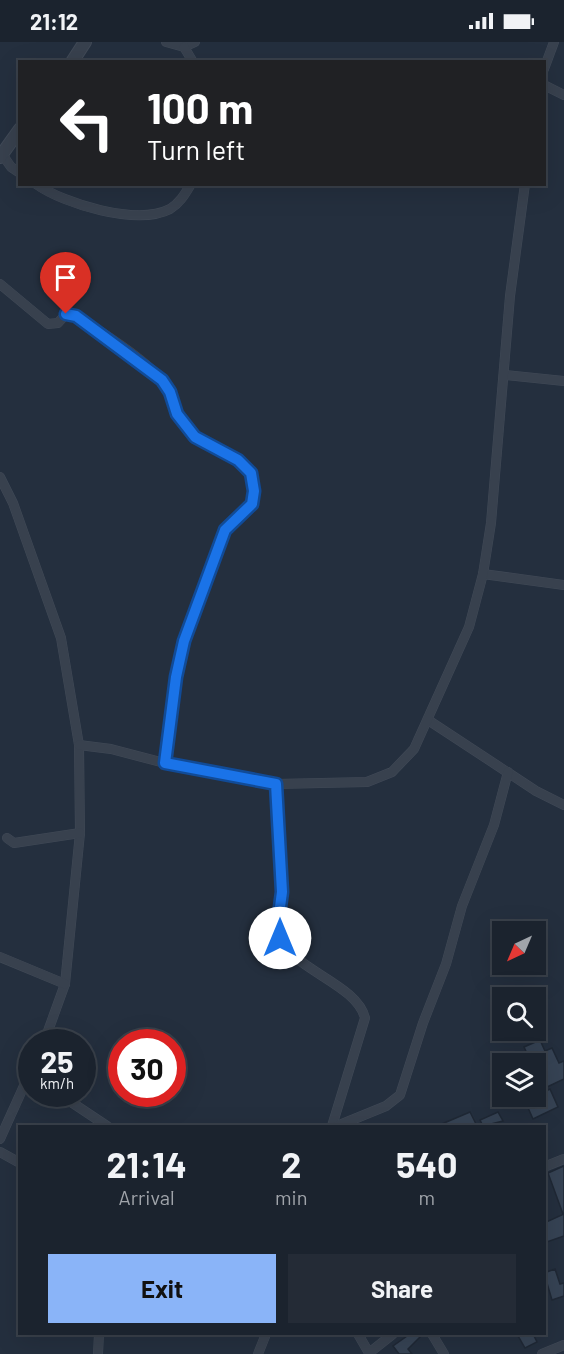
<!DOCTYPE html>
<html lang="en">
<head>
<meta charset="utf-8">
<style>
  body { margin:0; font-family:Barlow,sans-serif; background:#242b36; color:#f1f3f6; height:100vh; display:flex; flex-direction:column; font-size:22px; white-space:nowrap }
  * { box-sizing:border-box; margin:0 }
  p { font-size:20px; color:#a0a4aa }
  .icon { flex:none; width:33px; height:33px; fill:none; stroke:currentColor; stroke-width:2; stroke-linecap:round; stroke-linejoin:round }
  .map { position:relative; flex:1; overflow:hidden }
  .details { position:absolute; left:18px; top:1083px; width:528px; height:210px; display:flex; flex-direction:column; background:#1b232e; border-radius:0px; box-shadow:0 6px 24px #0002,0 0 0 2px #39404a }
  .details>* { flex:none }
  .banner { position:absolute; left:18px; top:18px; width:528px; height:126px; border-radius:0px; box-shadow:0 6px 24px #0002,0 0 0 2px #39404a; background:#202124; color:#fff; overflow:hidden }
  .needle { width:39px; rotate:224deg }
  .tools { position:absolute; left:492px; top:879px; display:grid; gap:12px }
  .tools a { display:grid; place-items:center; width:54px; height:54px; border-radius:0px; background:#1b232e; box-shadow:0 6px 24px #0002,0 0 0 2px #39404a; font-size:30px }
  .speed { position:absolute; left:18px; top:987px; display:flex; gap:12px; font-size:30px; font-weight:700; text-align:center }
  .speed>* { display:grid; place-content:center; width:78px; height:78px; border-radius:50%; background:#1b232e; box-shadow:0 6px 24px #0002,0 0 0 2px #39404a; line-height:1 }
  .speed small { font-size:15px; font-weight:400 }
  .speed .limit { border:9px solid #d22; background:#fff; color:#111 }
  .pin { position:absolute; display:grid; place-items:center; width:51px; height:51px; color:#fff; margin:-62px -26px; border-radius:50% 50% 50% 0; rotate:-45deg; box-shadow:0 0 6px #0007 }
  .pin .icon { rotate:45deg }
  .me { position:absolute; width:66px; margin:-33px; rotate:0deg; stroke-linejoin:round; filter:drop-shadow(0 0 4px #0008) }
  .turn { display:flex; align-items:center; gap:21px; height:126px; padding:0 30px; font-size:27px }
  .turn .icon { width:78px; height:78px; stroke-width:2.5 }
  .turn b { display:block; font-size:42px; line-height:51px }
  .eta { display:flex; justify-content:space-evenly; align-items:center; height:102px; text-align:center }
  .eta b { font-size:36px; font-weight:700; line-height:42px }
  .action { display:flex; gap:12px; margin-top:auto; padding:12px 30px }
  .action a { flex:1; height:69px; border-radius:0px; background:#8ab4f8; color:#111; font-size:24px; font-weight:700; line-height:69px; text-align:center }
  .action a+a { background:#242b36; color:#f1f3f6 }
  .status { display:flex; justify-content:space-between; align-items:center; height:42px; padding:0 30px; background:#1b232e; direction:ltr }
  .status svg { height:16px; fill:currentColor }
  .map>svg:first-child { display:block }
  .building { fill:#364354; stroke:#1f2835; stroke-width:1.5 }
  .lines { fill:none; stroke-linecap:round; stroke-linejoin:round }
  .minor-casing { stroke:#414a57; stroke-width:10 }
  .tertiary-casing { stroke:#414a57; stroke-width:14 }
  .minor { stroke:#38414e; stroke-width:9 }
  .tertiary { stroke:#38414e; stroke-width:12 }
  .route-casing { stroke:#114b97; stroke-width:15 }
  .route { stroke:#1a73e8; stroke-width:10 }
</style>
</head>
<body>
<div class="status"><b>21:12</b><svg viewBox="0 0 49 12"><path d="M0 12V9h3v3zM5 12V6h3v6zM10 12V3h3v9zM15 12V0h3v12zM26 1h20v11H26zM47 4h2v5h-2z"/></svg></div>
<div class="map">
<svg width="564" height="1312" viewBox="0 0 564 1312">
  <rect width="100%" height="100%" fill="#242f3e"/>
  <!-- building -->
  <g class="building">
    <path d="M 540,998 L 545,1009 L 552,1006 L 559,1021 L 564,1019 L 564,1037 L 545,1046 L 541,1038 L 545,1036 L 536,1018 L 531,1020 L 524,1005 Z"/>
    <path d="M 550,1047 L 558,1065 L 533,1077 L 525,1059 Z"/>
    <path d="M 470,1070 L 477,1084 L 437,1084 Z"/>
    <path d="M 498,1070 L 503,1079 L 483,1084 L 480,1078 Z"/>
    <path d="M 564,1124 L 564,1172 L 563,1172 L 548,1131 Z"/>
    <path d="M 564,1172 L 564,1194 L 544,1201 L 544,1181 Z"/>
    <path d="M 555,1227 L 560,1242 L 564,1241 L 564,1254 L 552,1258 L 544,1231 Z"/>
    <path d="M 410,1292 L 423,1292 L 408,1307 L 412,1312 L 399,1312 L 393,1304 Z"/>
    <path d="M 517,1292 L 533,1292 L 537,1300 L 525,1306 Z"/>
  </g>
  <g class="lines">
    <!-- minor casing -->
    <g class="minor-casing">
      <g id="minor">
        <path d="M 166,0 L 184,5 L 195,0"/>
        <path d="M 184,5 L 193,20"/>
        <path d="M 544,27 L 554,0"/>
        <path d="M 544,43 L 564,53"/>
        <path d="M 2,112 L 11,125 L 20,131"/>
        <path d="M 36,142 C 64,162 137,184 170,167 C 180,161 185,152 191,142"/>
        <path d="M 0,242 L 48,282 L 58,281 L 66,272 L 72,272 C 96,286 147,318 163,340 C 177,358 174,375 194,394 C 215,414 255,413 254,449 C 254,470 229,478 222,496 C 209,529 195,566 184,599 C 172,638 170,681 165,721"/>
        <path d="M 506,333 L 564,339"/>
        <path d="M 0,435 L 13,461 L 61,596 L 79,703 L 80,791 L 65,942 L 44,1000"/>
        <path d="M 483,532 L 564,543"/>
        <path d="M 428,678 L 536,749 L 564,763"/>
        <path d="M 79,703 L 111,707 L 180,725 L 276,742 L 367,740 L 392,730 L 414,707 L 469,585 L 483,532 L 491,481 L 510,254 L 525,142"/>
        <path d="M 276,742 C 276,777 282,813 282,848 C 282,863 275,880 280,895 C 291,927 357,942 365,976 L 332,1084"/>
        <path d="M 7,796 L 14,801 L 80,791"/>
        <path d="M 0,915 L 65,942"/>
        <path d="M 59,1052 L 107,1084"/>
        <path d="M 337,1084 L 386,1064 L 400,1053 L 423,981 L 446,922 L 462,864 L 494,783 L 508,730"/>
        <path d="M 0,1097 L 32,1026"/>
        <path d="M 0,1110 L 20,1121"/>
        <path d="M 544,1125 L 564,1117"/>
        <path d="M 358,1292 L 369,1311 L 393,1292"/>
        <path d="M 432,1292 L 444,1312"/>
        <path d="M 98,1312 L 99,1292"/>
        <path d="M 258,1312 L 266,1292"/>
        <path d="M 542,1312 L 564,1303"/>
      </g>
    </g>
    <!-- tertiary casing -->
    <g class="tertiary-casing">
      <g id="tertiary">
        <path d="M 72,20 L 85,0"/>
        <path d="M 0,115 L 20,87"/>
      </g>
    </g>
    <!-- minor -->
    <use href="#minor" class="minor"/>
    <!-- tertiary -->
    <use href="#tertiary" class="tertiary"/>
  </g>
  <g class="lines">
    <!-- route casing -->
    <g class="route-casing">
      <path id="route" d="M 66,272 L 76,274 L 162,338 L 170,350 L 177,372 L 195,395 L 238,418 L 251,431 L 254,449 L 252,462 L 225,488 L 184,599 L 176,635 L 165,721 L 276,742 L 282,850 L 278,880 L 280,896"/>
    </g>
    <!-- route -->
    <use href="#route" class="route"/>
  </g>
</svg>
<div class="tools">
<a><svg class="needle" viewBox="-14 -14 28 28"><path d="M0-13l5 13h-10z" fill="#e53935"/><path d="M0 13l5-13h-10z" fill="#a0a4aa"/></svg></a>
<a><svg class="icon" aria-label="search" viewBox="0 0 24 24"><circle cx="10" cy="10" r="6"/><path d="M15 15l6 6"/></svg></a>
<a><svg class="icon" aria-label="layers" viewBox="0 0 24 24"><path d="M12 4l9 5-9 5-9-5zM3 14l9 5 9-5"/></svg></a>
</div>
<div class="speed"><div>25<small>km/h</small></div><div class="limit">30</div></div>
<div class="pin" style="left:66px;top:272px;background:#d93025"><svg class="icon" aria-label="arrive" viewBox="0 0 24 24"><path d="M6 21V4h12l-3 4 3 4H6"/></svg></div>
<svg class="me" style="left:280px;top:896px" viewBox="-20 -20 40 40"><circle r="19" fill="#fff"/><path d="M0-13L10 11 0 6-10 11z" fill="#1a73e8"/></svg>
<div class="banner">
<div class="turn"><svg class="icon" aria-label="left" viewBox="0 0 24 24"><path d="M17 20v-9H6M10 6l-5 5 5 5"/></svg><div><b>100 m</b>Turn left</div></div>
</div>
<section class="details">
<div class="eta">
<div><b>21:14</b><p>Arrival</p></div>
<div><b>2</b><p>min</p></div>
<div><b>540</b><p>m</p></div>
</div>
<div class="action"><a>Exit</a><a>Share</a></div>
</section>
</div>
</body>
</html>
